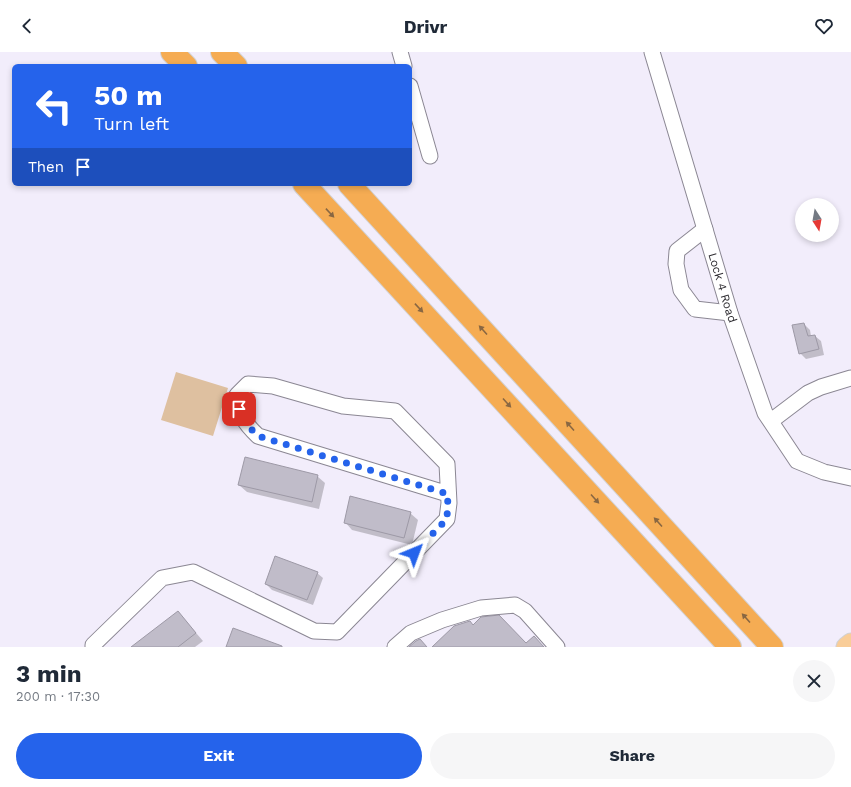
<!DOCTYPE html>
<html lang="en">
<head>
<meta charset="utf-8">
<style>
  body { margin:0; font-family:"Work Sans",sans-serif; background:#f6f6f7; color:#1f2937; height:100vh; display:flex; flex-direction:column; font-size:15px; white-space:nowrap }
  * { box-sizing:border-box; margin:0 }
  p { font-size:13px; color:#747a83 }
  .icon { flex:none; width:22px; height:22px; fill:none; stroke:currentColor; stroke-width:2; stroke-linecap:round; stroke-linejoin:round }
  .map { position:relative; height:595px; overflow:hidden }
  .drawer { display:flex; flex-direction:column; background:#fff; flex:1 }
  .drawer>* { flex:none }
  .guide { position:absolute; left:12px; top:12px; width:400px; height:122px; border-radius:6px; box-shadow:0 2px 6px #0003; background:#2563eb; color:#fff; overflow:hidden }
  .needle { width:26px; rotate:169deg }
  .controls { position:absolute; left:795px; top:146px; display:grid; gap:8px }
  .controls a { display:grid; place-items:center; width:44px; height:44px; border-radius:50%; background:#fff; box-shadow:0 2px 6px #0003; font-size:20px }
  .pin { position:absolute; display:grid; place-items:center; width:34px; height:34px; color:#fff; margin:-17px; border-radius:8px; box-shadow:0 2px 6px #0006 }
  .me { position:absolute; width:44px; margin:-22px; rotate:44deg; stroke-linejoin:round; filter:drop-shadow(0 0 3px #0008) }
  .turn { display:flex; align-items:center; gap:14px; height:84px; padding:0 16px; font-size:18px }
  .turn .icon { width:52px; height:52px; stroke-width:2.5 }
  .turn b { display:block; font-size:28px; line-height:34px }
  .then { display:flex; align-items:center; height:38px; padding:0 16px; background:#0003; gap:8px; font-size:15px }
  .round { display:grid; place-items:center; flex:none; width:42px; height:42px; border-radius:21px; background:#f6f6f7 }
  .summary { display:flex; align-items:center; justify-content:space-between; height:68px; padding:0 16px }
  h1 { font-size:24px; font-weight:700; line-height:30px }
  .action { display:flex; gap:8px; margin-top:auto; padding:8px 16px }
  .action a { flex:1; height:46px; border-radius:24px; background:#2563eb; color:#fff; font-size:16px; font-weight:700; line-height:46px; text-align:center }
  .action a+a { background:#f6f6f7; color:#1f2937 }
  header { display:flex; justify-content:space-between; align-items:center; height:52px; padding:0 16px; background:#fff; font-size:18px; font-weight:700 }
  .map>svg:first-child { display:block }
  .green { fill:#dec0a0 }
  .shadow { fill:#0003 }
  .building { fill:#c0bcc9; stroke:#9d99a6 }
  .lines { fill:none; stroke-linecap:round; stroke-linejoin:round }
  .minor-casing { stroke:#8b8793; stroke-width:17 }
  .major-casing { stroke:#d2d1d2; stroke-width:21 }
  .highway-casing { stroke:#d2d1d2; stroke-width:24 }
  .minor { stroke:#fff; stroke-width:15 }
  .major { stroke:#f9cd98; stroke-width:19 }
  .highway { stroke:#f5ac53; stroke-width:22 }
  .oneway { fill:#896742 }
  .route { stroke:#2563eb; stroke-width:7; stroke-dasharray:0 12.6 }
  .labels { text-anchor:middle; stroke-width:3; stroke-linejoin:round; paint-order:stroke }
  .street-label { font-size:12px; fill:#312f34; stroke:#fff }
</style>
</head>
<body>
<header><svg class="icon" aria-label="back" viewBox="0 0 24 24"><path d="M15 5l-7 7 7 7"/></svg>Drivr<svg class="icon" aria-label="heart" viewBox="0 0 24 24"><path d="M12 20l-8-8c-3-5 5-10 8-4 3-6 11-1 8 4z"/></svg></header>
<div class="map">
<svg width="851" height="595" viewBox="0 0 851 595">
  <rect width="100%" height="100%" fill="#f2edfb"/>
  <!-- green -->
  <path class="green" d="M 176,320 L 228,336 L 213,384 L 161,368 Z"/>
  <!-- shadow -->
  <g class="shadow">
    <path d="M 804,272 L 810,278 L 811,284 L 815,284 L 821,289 L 824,303 L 806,307 L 800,301 Z"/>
    <path d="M 317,424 L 325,431 L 319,457 L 247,440 L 239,433 Z"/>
    <path d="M 410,461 L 418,468 L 412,493 L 352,478 L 345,470 Z"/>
    <path d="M 317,521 L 323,526 L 313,553 L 272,538 L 266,532 Z"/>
    <path d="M 178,560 L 203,589 L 195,595 L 133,595 Z"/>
  </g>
  <!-- building -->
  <g class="building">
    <path d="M 804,271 L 808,284 L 815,283 L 819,297 L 799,302 L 792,273 Z"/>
    <path d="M 245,405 L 318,423 L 312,450 L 238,433 Z"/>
    <path d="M 350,444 L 411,460 L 404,486 L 344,471 Z"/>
    <path d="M 275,504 L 318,520 L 307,548 L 265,532 Z"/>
    <path d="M 178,559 L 196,581 L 178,595 L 131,595 Z"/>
    <path d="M 499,563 L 526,591 L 534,584 L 544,595 L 432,595 L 454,574 L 470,569 L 473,573 L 481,565 Z"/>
    <path d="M 233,576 L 282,594 L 282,595 L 226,595 Z"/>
    <path d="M 420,587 L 427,595 L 409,595 L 416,589 Z"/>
  </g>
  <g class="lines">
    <!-- minor casing -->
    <g class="minor-casing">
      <g id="minor">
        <path d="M 400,0 L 404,14"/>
        <path id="s1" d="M 652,0 L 730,261 L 765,361 L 797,409 L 824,420 L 851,426"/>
        <path d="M 410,34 L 430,104"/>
        <path d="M 705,177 L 677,199 L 676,212 L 681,238 L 695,257 L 730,261"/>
        <path d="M 771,369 L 808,341 L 821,335 L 851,326"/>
        <path d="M 93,595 L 93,593 L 162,526 L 193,520 L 314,579 L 337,580 L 447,467 L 449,451 L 447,412 L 395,359 L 343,354 L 273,334 L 248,332 L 237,343 C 240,363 243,370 258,384 L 448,442"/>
        <path d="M 395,595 L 411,581 L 442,568 L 481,556 L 515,553 L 525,559 L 557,595"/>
      </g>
    </g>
    <!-- major casing -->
    <g class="major-casing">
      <path id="major" d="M 846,595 L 851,591"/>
    </g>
    <!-- highway casing -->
    <g class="highway-casing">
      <g id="highway">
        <path d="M 172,0 L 186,14"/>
        <path d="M 222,0 L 236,14"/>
        <path d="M 304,132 L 730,595"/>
        <path d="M 349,132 L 772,595"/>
      </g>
    </g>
    <!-- minor -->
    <use href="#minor" class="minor"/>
    <!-- major -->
    <use href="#major" class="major"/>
    <!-- highway -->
    <use href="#highway" class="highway"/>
  </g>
  <!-- one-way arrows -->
  <defs><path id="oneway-solid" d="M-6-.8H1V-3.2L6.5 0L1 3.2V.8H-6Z"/></defs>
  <g class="oneway">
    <use href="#oneway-solid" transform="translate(330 161) rotate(47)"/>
    <use href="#oneway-solid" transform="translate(419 256) rotate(47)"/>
    <use href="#oneway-solid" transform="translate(483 278) rotate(-132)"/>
    <use href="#oneway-solid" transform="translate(507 351) rotate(48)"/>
    <use href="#oneway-solid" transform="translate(570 374) rotate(-132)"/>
    <use href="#oneway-solid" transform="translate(595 447) rotate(48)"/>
    <use href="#oneway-solid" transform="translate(658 470) rotate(-132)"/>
    <use href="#oneway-solid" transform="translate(746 566) rotate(-132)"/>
  </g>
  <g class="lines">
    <!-- route -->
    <path class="route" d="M 239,357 L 246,372 L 258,384 L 448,442 L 447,467 L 414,501"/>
  </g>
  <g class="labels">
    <!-- street labels -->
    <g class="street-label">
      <text dy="4" stroke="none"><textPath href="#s1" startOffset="246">Lock 4 Road</textPath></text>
    </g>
  </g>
</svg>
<div class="controls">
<a><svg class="needle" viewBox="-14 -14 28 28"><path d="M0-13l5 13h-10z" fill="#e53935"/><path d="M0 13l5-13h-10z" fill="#747a83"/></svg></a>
</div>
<div class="pin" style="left:239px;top:357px;background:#d93025"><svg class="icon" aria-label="arrive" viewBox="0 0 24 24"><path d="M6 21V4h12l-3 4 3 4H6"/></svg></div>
<svg class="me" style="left:414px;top:501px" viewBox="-20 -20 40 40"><path d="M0-17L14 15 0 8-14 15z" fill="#2563eb" stroke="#fff" stroke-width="4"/></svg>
<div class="guide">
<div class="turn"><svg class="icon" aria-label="left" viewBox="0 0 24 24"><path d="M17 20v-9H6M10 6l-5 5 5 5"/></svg><div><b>50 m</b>Turn left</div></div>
<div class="then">Then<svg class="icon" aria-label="arrive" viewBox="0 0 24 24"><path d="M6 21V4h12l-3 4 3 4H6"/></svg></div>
</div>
</div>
<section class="drawer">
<div class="summary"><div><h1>3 min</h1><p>200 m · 17:30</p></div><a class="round"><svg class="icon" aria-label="close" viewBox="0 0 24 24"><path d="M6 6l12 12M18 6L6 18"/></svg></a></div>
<div class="action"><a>Exit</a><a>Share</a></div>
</section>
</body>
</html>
